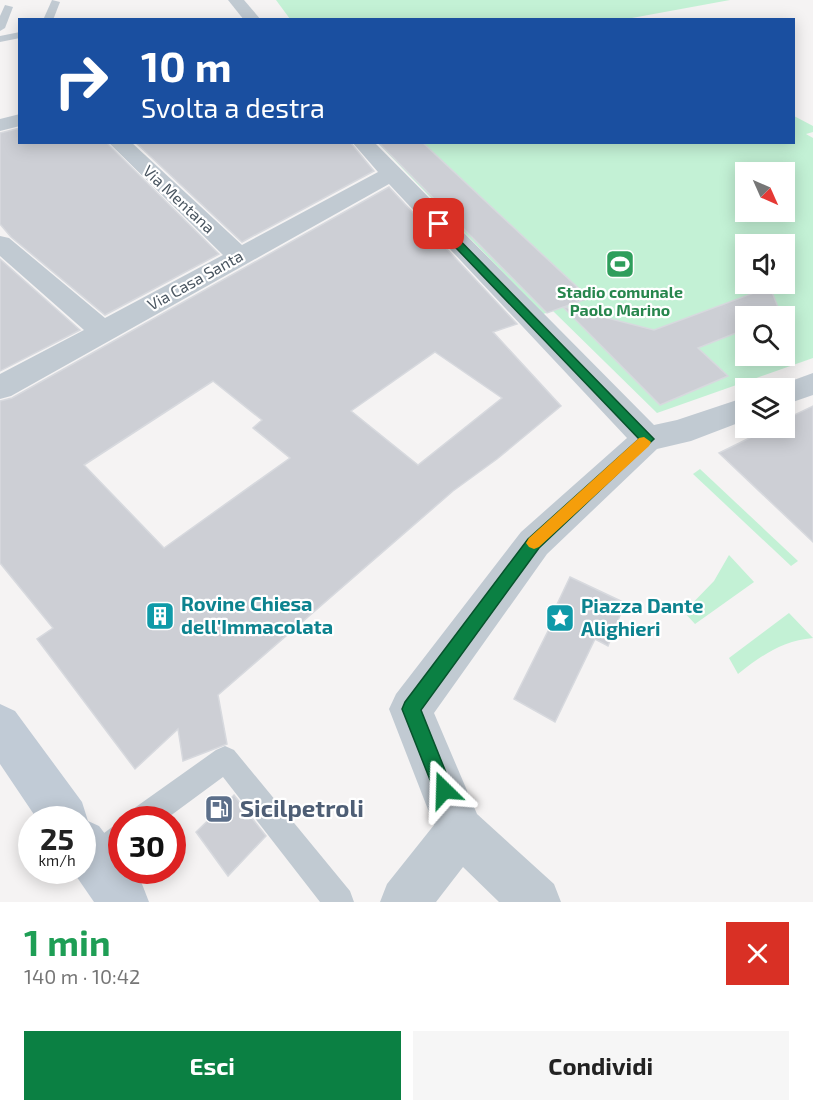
<!DOCTYPE html>
<html lang="it">
<head>
<meta charset="utf-8">
<style>
  body { margin:0; font-family:"Exo 2",sans-serif; background:#f6f6f6; color:#222; height:100vh; display:flex; flex-direction:column; font-size:22px; white-space:nowrap }
  * { box-sizing:border-box; margin:0 }
  p { font-size:20px; color:#767676 }
  .icon { flex:none; width:33px; height:33px; fill:none; stroke:currentColor; stroke-width:2; stroke-linecap:round; stroke-linejoin:round }
  .map { position:relative; height:902px; overflow:hidden }
  .panel { display:flex; flex-direction:column; background:#fff; flex:1 }
  .panel>* { flex:none }
  .guide { position:absolute; left:18px; top:18px; width:777px; height:126px; border-radius:0px; box-shadow:0 3px 15px #0003; background:#1a4fa0; color:#fff; overflow:hidden }
  .needle { width:39px; rotate:135deg }
  .tools { position:absolute; left:735px; top:162px; display:grid; gap:12px }
  .tools a { display:grid; place-items:center; width:60px; height:60px; border-radius:0px; background:#fff; box-shadow:0 3px 15px #0003; font-size:30px }
  .speed { position:absolute; left:18px; top:806px; display:flex; gap:12px; font-size:30px; font-weight:700; text-align:center }
  .speed>* { display:grid; place-content:center; width:78px; height:78px; border-radius:50%; background:#fff; box-shadow:0 3px 15px #0003; line-height:1 }
  .speed small { font-size:15px; font-weight:400 }
  .speed .limit { border:9px solid #d22; background:#fff; color:#111 }
  .pin { position:absolute; display:grid; place-items:center; width:51px; height:51px; color:#fff; margin:-26px; border-radius:12px; box-shadow:0 3px 9px #0006 }
  .me { position:absolute; width:66px; margin:-33px; rotate:338deg; stroke-linejoin:round; filter:drop-shadow(0 0 4px #0008) }
  .turn { display:flex; align-items:center; gap:21px; height:126px; padding:0 24px; font-size:27px }
  .turn .icon { width:78px; height:78px; stroke-width:2.5 }
  .turn b { display:block; font-size:42px; line-height:51px }
  .round { display:grid; place-items:center; flex:none; width:63px; height:63px; border-radius:0px; background:#f6f6f6 }
  .overview { display:flex; align-items:center; justify-content:space-between; height:102px; padding:0 24px }
  h1 { font-size:36px; font-weight:700; line-height:45px; color:#1e9e55 }
  .button { display:flex; gap:12px; margin-top:auto; padding:12px 24px }
  .button a { flex:1; height:69px; border-radius:0px; background:#0b8043; color:#fff; font-size:24px; font-weight:700; line-height:69px; text-align:center }
  .button a+a { background:#f6f6f6; color:#222 }
  .map>svg:first-child { display:block }
  .green { fill:#c3f1d5; fill-rule:evenodd }
  .building { fill:#cdcfd5; stroke:#d7d9de; stroke-width:1.5; fill-rule:evenodd }
  .lines { fill:none; stroke-linecap:round; stroke-linejoin:round }
  .service { fill:#c1cad2; fill-rule:evenodd }
  .minor { fill:#c1cad2; fill-rule:evenodd }
  .secondary { fill:#c1cbd6; fill-rule:evenodd }
  .route { fill:#0b8043; stroke:#07532c; stroke-width:1.5 }
  .slow { fill:#f59e0b }
  .labels { text-anchor:middle; stroke-width:4.5; stroke-linejoin:round; paint-order:stroke }
  .far-street-label { font-size:16px; fill:#4a5661; stroke:#fff }
  .far-leisure-label { font-size:16px; font-weight:bold; fill:#27864d; stroke:#fff }
  .culture-label { font-size:20px; font-weight:bold; fill:#0d838f; stroke:#fff; text-anchor:start }
  .near-service-label { font-size:24px; font-weight:bold; fill:#4e5e75; stroke:#fff; text-anchor:start }
</style>
</head>
<body>
<div class="map">
<svg width="813" height="902" viewBox="0 0 813 902">
  <rect width="100%" height="100%" fill="#f5f3f3"/>
  <!-- green -->
  <g class="green">
    <path d="M 276,0 L 730,0 L 621,20 L 290,19 Z"/>
    <path d="M 794,116 L 813,126 L 813,132 L 806,134 L 813,138 L 813,358 L 657,413 L 553,311 L 543,314 L 378,143 L 794,142 ZM 746,172 L 784,172 L 784,212 L 746,212 ZM 746,244 L 784,244 L 784,284 L 746,284 ZM 746,316 L 784,316 L 784,356 L 746,356 Z"/>
    <path d="M 700,469 L 798,561 L 791,566 L 693,474 Z"/>
    <path d="M 729,555 L 754,582 L 695,624 L 684,612 L 714,581 Z"/>
    <path d="M 789,613 L 813,638 C 782,641 762,655 738,674 L 729,658 Z"/>
  </g>
  <!-- building -->
  <g class="building">
    <path d="M 20,128 L 20,142 L 106,142 L 219,254 L 105,315 L 11,237 L 0,224 L 0,133 Z"/>
    <path d="M 135,142 L 350,142 L 374,171 L 242,242 Z"/>
    <path d="M 378,142 L 422,142 L 589,298 L 564,307 L 654,330 L 770,287 L 781,315 L 746,316 L 746,329 L 698,348 L 728,376 L 660,405 L 563,307 L 547,313 Z"/>
    <path d="M 389,187 L 517,324 L 493,332 L 561,406 L 497,459 L 453,491 L 218,695 L 227,744 L 183,761 L 178,729 L 135,769 L 37,639 L 53,628 L 0,563 L 0,401 L 12,398 ZM 435,352 L 502,398 L 418,465 L 351,411 ZM 213,381 L 262,420 L 253,428 L 290,458 L 164,548 L 84,465 Z"/>
    <path d="M 0,259 L 80,330 L 0,371 Z"/>
    <path d="M 813,406 L 813,542 L 719,453 L 770,428 L 784,428 L 784,420 Z"/>
    <path d="M 570,577 L 625,603 L 608,646 L 595,639 L 555,722 L 514,699 L 554,619 L 551,617 Z"/>
    <path d="M 234,795 L 266,836 L 228,876 L 196,832 Z"/>
  </g>
  <g class="lines">
    <!-- service -->
    <g class="service">
      <path d="M 52,0 L 60,2 L 53,20 L 43,20 Z"/>
      <path d="M 5,5 L 13,7 L 5,28 L 0,31 L 0,16 Z"/>
      <path d="M 20,32 L 20,38 L 0,42 L 0,36 Z"/>
      <path d="M 225,746 L 234,750 L 350,891 L 354,902 L 320,902 L 223,777 L 166,819 L 129,819 L 133,809 L 216,750 Z"/>
      <path d="M 122,823 L 122,855 L 103,869 L 93,873 L 83,869 L 83,849 L 112,827 Z"/>
    </g>
    <!-- minor -->
    <g class="minor">
      <path d="M 228,0 L 244,0 L 261,20 L 244,20 Z"/>
      <path d="M 20,114 L 20,126 L 0,131 L 0,119 Z"/>
      <path d="M 108,142 L 131,142 L 242,245 L 378,172 L 352,142 L 374,142 L 654,425 L 677,420 L 746,397 L 746,420 L 691,441 L 657,449 L 547,554 L 434,713 L 477,814 L 554,884 L 561,902 L 499,902 L 463,867 L 436,902 L 380,902 L 387,884 L 434,825 L 389,709 L 396,694 L 521,532 L 627,438 L 389,184 L 11,396 L 0,399 L 0,374 L 84,330 L 0,256 L 0,236 L 9,238 L 105,318 L 223,255 Z"/>
      <path d="M 813,373 L 813,395 L 784,405 L 784,388 L 772,388 Z"/>
    </g>
    <!-- secondary -->
    <path class="secondary" d="M 0,704 L 15,711 L 82,802 L 88,821 L 99,826 L 122,856 L 122,870 L 132,870 L 142,884 L 149,902 L 94,902 L 72,870 L 82,870 L 82,819 L 37,819 L 0,764 Z"/>
  </g>
  <!-- route -->
  <path class="route" d="M 435,222 L 442,222 L 654,439 L 539,548 L 421,710 L 453,790 L 450,797 L 444,800 L 437,797 L 434,790 L 402,709 L 405,702 L 528,539 L 639,439 L 435,226 Z"/>
  <!-- slow -->
  <path class="slow" d="M 644,437 L 651,442 L 649,446 L 539,547 L 534,549 L 529,547 L 526,543 L 529,538 L 639,438 Z"/>
  <!-- icons -->
  <defs>
    <g id="stadium-square" transform="scale(1.5)"><rect x="-9" y="-9" width="18" height="18" rx="4" fill="#2e9e5b" stroke="#fff"/><path d="M0-5a6.5 5 0 1 0 0 10a6.5 5 0 1 0 0-10ZM-3.5-1.8h7v3.6h-7Z" fill="#fff"/></g>
    <g id="building-square" transform="scale(1.5)"><rect x="-9" y="-9" width="18" height="18" rx="4" fill="#0f9aa8" stroke="#fff"/><path d="M-4-6H4V6H1V3H-1V6H-4ZM-2.5-4.3h1.7v1.8h-1.7ZM.8-4.3h1.7v1.8H.8ZM-2.5-1h1.7V.8h-1.7ZM.8-1h1.7V.8H.8Z" fill="#fff"/></g>
    <g id="sight-square" transform="scale(1.5)"><rect x="-9" y="-9" width="18" height="18" rx="4" fill="#0f9aa8" stroke="#fff"/><path d="M0-6L1.8-2.2L6-1.7L2.9 1.2L3.7 5.4L0 3.3L-3.7 5.4L-2.9 1.2L-6-1.7L-1.8-2.2Z" fill="#fff"/></g>
    <g id="fuel-square" transform="scale(1.5)"><rect x="-9" y="-9" width="18" height="18" rx="4" fill="#5c6f8a" stroke="#fff"/><path d="M-5.5-6h7V0h2V4h1.3V-2.5L3-4.5l.8-.8L6-3V5H2.5V1h-1V6h-7ZM-4.2-4.7v3.2H.2V-4.7Z" fill="#fff"/></g>
  </defs>
  <g fill-rule="evenodd">
    <use href="#stadium-square" x="620" y="264"/>
    <use href="#building-square" x="160" y="616"/>
    <use href="#sight-square" x="560" y="618"/>
    <use href="#fuel-square" x="219" y="809"/>
  </g>
  <g class="labels">
    <!-- far-street labels -->
    <g class="far-street-label">
      <text transform="translate(179 199) rotate(43)" y="6">Via Mentana</text>
      <text transform="translate(195 280) rotate(-29)" y="6">Via Casa Santa</text>
    </g>
    <!-- far-leisure labels -->
    <g class="far-leisure-label">
      <text x="620" y="298">Stadio comunale<tspan x="620" dy="18">Paolo Marino</tspan></text>
    </g>
    <!-- culture labels -->
    <g class="culture-label">
      <text x="181" y="611">Rovine Chiesa<tspan x="181" dy="23">dell'Immacolata</tspan></text>
      <text x="581" y="613">Piazza Dante<tspan x="581" dy="23">Alighieri</tspan></text>
    </g>
    <!-- near-service labels -->
    <g class="near-service-label">
      <text x="240" y="817">Sicilpetroli</text>
    </g>
  </g>
</svg>
<div class="tools">
<a><svg class="needle" viewBox="-14 -14 28 28"><path d="M0-13l5 13h-10z" fill="#e53935"/><path d="M0 13l5-13h-10z" fill="#767676"/></svg></a>
<a><svg class="icon" aria-label="sound" viewBox="0 0 24 24"><path d="M4 9h4l5-4v14l-5-4H4zM17 9q2 3 0 6"/></svg></a>
<a><svg class="icon" aria-label="search" viewBox="0 0 24 24"><circle cx="10" cy="10" r="6"/><path d="M15 15l6 6"/></svg></a>
<a><svg class="icon" aria-label="layers" viewBox="0 0 24 24"><path d="M12 4l9 5-9 5-9-5zM3 14l9 5 9-5"/></svg></a>
</div>
<div class="speed"><div>25<small>km/h</small></div><div class="limit">30</div></div>
<div class="pin" style="left:439px;top:224px;background:#d93025"><svg class="icon" aria-label="arrive" viewBox="0 0 24 24"><path d="M6 21V4h12l-3 4 3 4H6"/></svg></div>
<svg class="me" style="left:444px;top:790px" viewBox="-20 -20 40 40"><path d="M0-17L14 15 0 8-14 15z" fill="#0b8043" stroke="#fff" stroke-width="4"/></svg>
<div class="guide">
<div class="turn"><svg class="icon" aria-label="right" viewBox="0 0 24 24"><path d="M7 20v-9h11M14 6l5 5-5 5"/></svg><div><b>10 m</b>Svolta a destra</div></div>
</div>
</div>
<section class="panel">
<div class="overview"><div><h1>1 min</h1><p>140 m · 10:42</p></div><a class="round" style="background:#d93025;color:#fff"><svg class="icon" aria-label="close" viewBox="0 0 24 24"><path d="M6 6l12 12M18 6L6 18"/></svg></a></div>
<div class="button"><a>Esci</a><a>Condividi</a></div>
</section>
</body>
</html>
